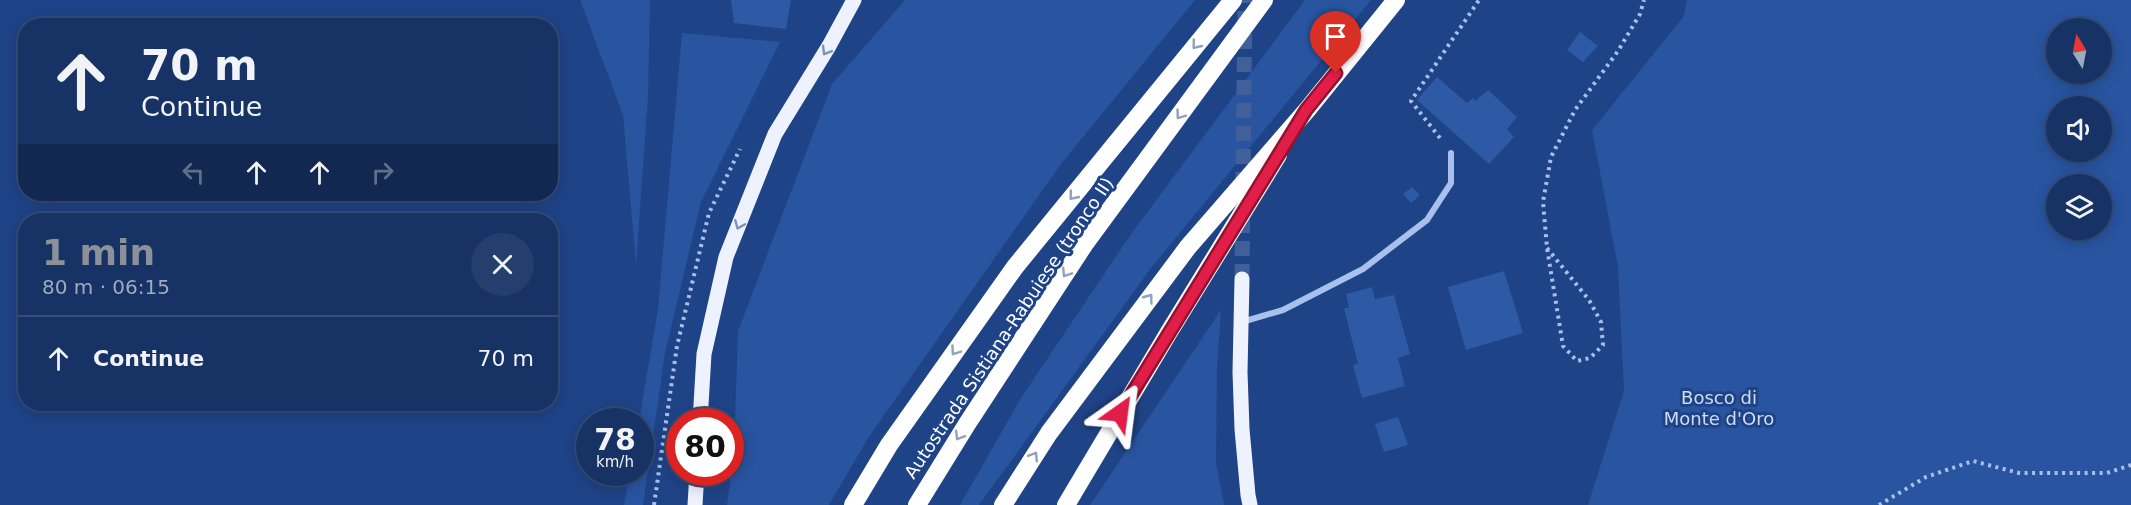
<!DOCTYPE html>
<html lang="en">
<head>
<meta charset="utf-8">
<style>
  body { margin:0; font-family:"DejaVu Sans",sans-serif; background:#243e6e; color:#f1f3f6; height:100vh; display:flex; flex-direction:column; font-size:22px; white-space:nowrap }
  * { box-sizing:border-box; margin:0 }
  p { font-size:20px; color:#9eaabf }
  .icon { flex:none; width:33px; height:33px; fill:none; stroke:currentColor; stroke-width:2; stroke-linecap:round; stroke-linejoin:round }
  .map { position:relative; flex:1; overflow:hidden }
  .details { position:absolute; left:18px; top:213px; width:540px; height:198px; display:flex; flex-direction:column; background:#173265; border-radius:24px; box-shadow:0 3px 15px #0003,0 0 0 2px #364d79 }
  .details>* { flex:none }
  .guide { position:absolute; left:18px; top:18px; width:540px; height:183px; border-radius:24px; box-shadow:0 3px 15px #0003,0 0 0 2px #364d79; background:#173265; color:#f1f3f6; overflow:hidden }
  .needle { width:39px; rotate:350deg }
  .controls { position:absolute; left:2046px; top:18px; display:grid; gap:12px }
  .controls a { display:grid; place-items:center; width:66px; height:66px; border-radius:50%; background:#173265; box-shadow:0 3px 15px #0003,0 0 0 2px #364d79; font-size:30px }
  .speed { position:absolute; left:576px; top:408px; display:flex; gap:12px; font-size:30px; font-weight:700; text-align:center }
  .speed>* { display:grid; place-content:center; width:78px; height:78px; border-radius:50%; background:#173265; box-shadow:0 3px 15px #0003,0 0 0 2px #364d79; line-height:1 }
  .speed small { font-size:15px; font-weight:400 }
  .speed .limit { border:9px solid #d22; background:#fff; color:#111 }
  .pin { position:absolute; display:grid; place-items:center; width:51px; height:51px; color:#fff; margin:-62px -26px; border-radius:50% 50% 50% 0; rotate:-45deg; box-shadow:0 0 6px #0007 }
  .pin .icon { rotate:45deg }
  .me { position:absolute; width:66px; margin:-33px; rotate:31deg; stroke-linejoin:round; filter:drop-shadow(0 0 4px #0008) }
  .turn { display:flex; align-items:center; gap:21px; height:126px; padding:0 24px; font-size:27px }
  .turn .icon { width:78px; height:78px; stroke-width:2.5 }
  .turn b { display:block; font-size:42px; line-height:51px }
  .lanes { display:flex; align-items:center; height:57px; padding:0 24px; background:#0003; justify-content:center; gap:30px; direction:ltr }
  .lanes .off { opacity:.35 }
  .round { display:grid; place-items:center; flex:none; width:63px; height:63px; border-radius:32px; background:#243e6e }
  .overview { display:flex; align-items:center; justify-content:space-between; height:102px; padding:0 24px }
  h1 { font-size:36px; font-weight:800; line-height:45px; color:#8c9099 }
  ul { padding:0; list-style:none }
  li { display:flex; align-items:center; gap:18px; height:84px; padding:0 24px; border-top:2px solid #364d79 }
  li div { flex:1 }
  li b { display:block; font-size:22px }
  li em { font-style:normal }
  .map>svg:first-child { display:block }
  .green { fill:#2854a0; fill-rule:evenodd }
  .building { fill:#2e59a5 }
  .lines { fill:none; stroke-linecap:round; stroke-linejoin:round }
  .primary-tunnel { stroke:#415f99; stroke-width:15; stroke-dasharray:15 8; stroke-linecap:butt }
  .path { stroke:#a8c0eb; stroke-width:4; stroke-dasharray:3 4.5; stroke-linecap:butt }
  .street { stroke:#a8c0eb; stroke-width:6 }
  .primary { stroke:#edf2fe; stroke-width:15 }
  .highway { stroke:#fff; stroke-width:18 }
  .oneway { stroke:#8fa1c3 }
  .oneway2 { stroke:#7c92bd }
  .route-casing { stroke:#92132f; stroke-width:15 }
  .route { stroke:#e11d48; stroke-width:10 }
  .labels { text-anchor:middle; stroke-width:6; stroke-linejoin:round; paint-order:stroke }
  .street-label { font-size:18px; fill:#fff; stroke:#1f4387 }
  .park-label { font-size:18px; fill:#cdddf8; stroke:#1f4387 }
</style>
</head>
<body>
<div class="map">
<svg width="2131" height="505" viewBox="0 0 2131 505">
  <rect width="100%" height="100%" fill="#1f4387"/>
  <!-- green -->
  <g class="green">
    <path d="M 580,0 L 650,0 L 648,96 L 636,265 L 623,115 Z"/>
    <path d="M 905,0 L 1195,0 L 1061,164 L 868,438 L 829,505 L 727,505 L 734,451 L 738,331 L 832,84 Z"/>
    <path d="M 1305,0 L 1371,0 L 1151,268 L 979,505 L 960,505 L 1021,398 L 1131,234 Z"/>
    <path d="M 1687,0 L 2131,0 L 2131,505 L 1588,505 L 1624,391 L 1618,267 L 1592,130 L 1684,16 ZM 2102,28 L 2102,74 L 2056,74 L 2056,28 ZM 2056,106 L 2102,106 L 2102,152 L 2056,152 ZM 2102,184 L 2102,230 L 2056,230 L 2056,184 Z"/>
    <path d="M 682,33 L 780,42 L 701,202 L 665,353 L 643,505 L 624,505 L 630,473 L 640,472 L 640,422 L 639,421 L 658,309 Z"/>
    <path d="M 1221,310 L 1217,367 L 1216,462 L 1224,505 L 1090,505 Z"/>
  </g>
  <!-- building -->
  <g class="building">
    <path d="M 731,0 L 791,0 L 786,29 L 734,23 Z"/>
    <path d="M 1580,32 L 1598,46 L 1583,62 L 1567,50 Z"/>
    <path d="M 1437,77 L 1467,103 L 1473,98 L 1475,101 L 1488,90 L 1517,117 L 1507,129 L 1514,137 L 1489,164 L 1417,100 Z"/>
    <path d="M 1412,187 L 1420,195 L 1411,203 L 1403,194 Z"/>
    <path d="M 1504,271 L 1523,333 L 1466,350 L 1448,287 Z"/>
    <path d="M 1372,287 L 1375,299 L 1394,295 L 1410,354 L 1398,358 L 1405,386 L 1362,398 L 1353,365 L 1358,364 L 1344,308 L 1349,308 L 1346,294 Z"/>
    <path d="M 1398,417 L 1408,445 L 1384,452 L 1375,424 Z"/>
  </g>
  <g class="lines">
    <!-- primary-tunnel -->
    <path class="primary-tunnel" d="M 1242,279 L 1245,0"/>
    <!-- path -->
    <g class="path">
      <path d="M 1440,138 L 1411,101 L 1479,0"/>
      <path d="M 1547,248 L 1589,300 L 1601,322 L 1603,345 L 1590,358 L 1577,361 L 1563,346 L 1547,248 L 1543,202 L 1551,157 L 1575,110 L 1618,51 L 1640,14 L 1644,0"/>
      <path d="M 654,505 L 677,346 L 709,213 L 740,149"/>
      <path d="M 1879,505 L 1926,477 L 1973,461 L 2019,473 L 2107,473 L 2131,465"/>
    </g>
    <!-- street -->
    <path class="street" d="M 1242,322 L 1283,310 L 1363,269 L 1427,220 L 1451,183 L 1451,153"/>
    <!-- primary -->
    <g class="primary">
      <path d="M 1242,279 L 1240,372 L 1242,429 L 1248,495 L 1250,505"/>
      <path d="M 700,422 L 704,354 L 726,257 L 775,134 L 829,46 L 854,0"/>
      <path d="M 695,505 L 697,472"/>
    </g>
    <!-- highway -->
    <g class="highway">
      <path d="M 853,505 L 889,445 L 1015,267 L 1233,0"/>
      <path d="M 917,505 L 967,424 L 1084,245 L 1264,0"/>
      <path d="M 1003,505 L 1049,433 L 1188,247 L 1307,110 L 1396,0"/>
      <path d="M 1066,505 L 1169,332 L 1278,155"/>
    </g>
  </g>
  <!-- one-way arrows -->
  <defs><path id="oneway-chevron" d="M-2-3.5L2.5 0L-2 3.5" fill="none" stroke-width="1.6" stroke-linecap="round" stroke-linejoin="round" transform="scale(1.5)"/></defs>
  <g class="oneway">
    <use href="#oneway-chevron" transform="translate(1196 45) rotate(129)"/>
    <use href="#oneway-chevron" transform="translate(1180 115) rotate(126)"/>
    <use href="#oneway-chevron" transform="translate(1073 196) rotate(129)"/>
    <use href="#oneway-chevron" transform="translate(1066 273) rotate(123)"/>
    <use href="#oneway-chevron" transform="translate(1149 298) rotate(-53)"/>
    <use href="#oneway-chevron" transform="translate(955 351) rotate(125)"/>
    <use href="#oneway-chevron" transform="translate(959 436) rotate(121)"/>
    <use href="#oneway-chevron" transform="translate(1034 456) rotate(-58)"/>
  </g>
  <g class="oneway2">
    <use href="#oneway-chevron" transform="translate(826 51) rotate(121)"/>
    <use href="#oneway-chevron" transform="translate(739 225) rotate(112)"/>
  </g>
  <g class="lines">
    <!-- route casing -->
    <g class="route-casing">
      <path id="route" d="M 1120,413 L 1306,110 L 1336,73"/>
    </g>
    <!-- route -->
    <use href="#route" class="route"/>
  </g>
  <g class="labels">
    <!-- street labels -->
    <g class="street-label">
      <text transform="translate(1009 328) rotate(-56)" y="6">Autostrada Sistiana-Rabuiese (tronco II)</text>
    </g>
    <!-- park labels -->
    <g class="park-label">
      <text x="1719" y="404">Bosco di<tspan x="1719" dy="21">Monte d'Oro</tspan></text>
    </g>
  </g>
</svg>
<div class="controls">
<a><svg class="needle" viewBox="-14 -14 28 28"><path d="M0-13l5 13h-10z" fill="#e53935"/><path d="M0 13l5-13h-10z" fill="#9eaabf"/></svg></a>
<a><svg class="icon" aria-label="sound" viewBox="0 0 24 24"><path d="M4 9h4l5-4v14l-5-4H4zM17 9q2 3 0 6"/></svg></a>
<a><svg class="icon" aria-label="layers" viewBox="0 0 24 24"><path d="M12 4l9 5-9 5-9-5zM3 14l9 5 9-5"/></svg></a>
</div>
<div class="speed"><div>78<small>km/h</small></div><div class="limit">80</div></div>
<div class="pin" style="left:1336px;top:73px;background:#d93025"><svg class="icon" aria-label="arrive" viewBox="0 0 24 24"><path d="M6 21V4h12l-3 4 3 4H6"/></svg></div>
<svg class="me" style="left:1120px;top:413px" viewBox="-20 -20 40 40"><path d="M0-17L14 15 0 8-14 15z" fill="#e11d48" stroke="#fff" stroke-width="4"/></svg>
<div class="guide">
<div class="turn"><svg class="icon" aria-label="ahead" viewBox="0 0 24 24"><path d="M12 20V5M6 11l6-6 6 6"/></svg><div><b>70 m</b>Continue</div></div>
<div class="lanes"><svg class="icon off" aria-label="left" viewBox="0 0 24 24"><path d="M17 20v-9H6M10 6l-5 5 5 5"/></svg><svg class="icon" aria-label="ahead" viewBox="0 0 24 24"><path d="M12 20V5M6 11l6-6 6 6"/></svg><svg class="icon" aria-label="ahead" viewBox="0 0 24 24"><path d="M12 20V5M6 11l6-6 6 6"/></svg><svg class="icon off" aria-label="right" viewBox="0 0 24 24"><path d="M7 20v-9h11M14 6l5 5-5 5"/></svg></div>
</div>
<section class="details">
<div class="overview"><div><h1>1 min</h1><p>80 m · 06:15</p></div><a class="round"><svg class="icon" aria-label="close" viewBox="0 0 24 24"><path d="M6 6l12 12M18 6L6 18"/></svg></a></div>
<ul>
<li><svg class="icon" aria-label="ahead" viewBox="0 0 24 24"><path d="M12 20V5M6 11l6-6 6 6"/></svg><div><b>Continue</b></div><em>70 m</em></li>
</ul>
</section>
</div>
</body>
</html>
